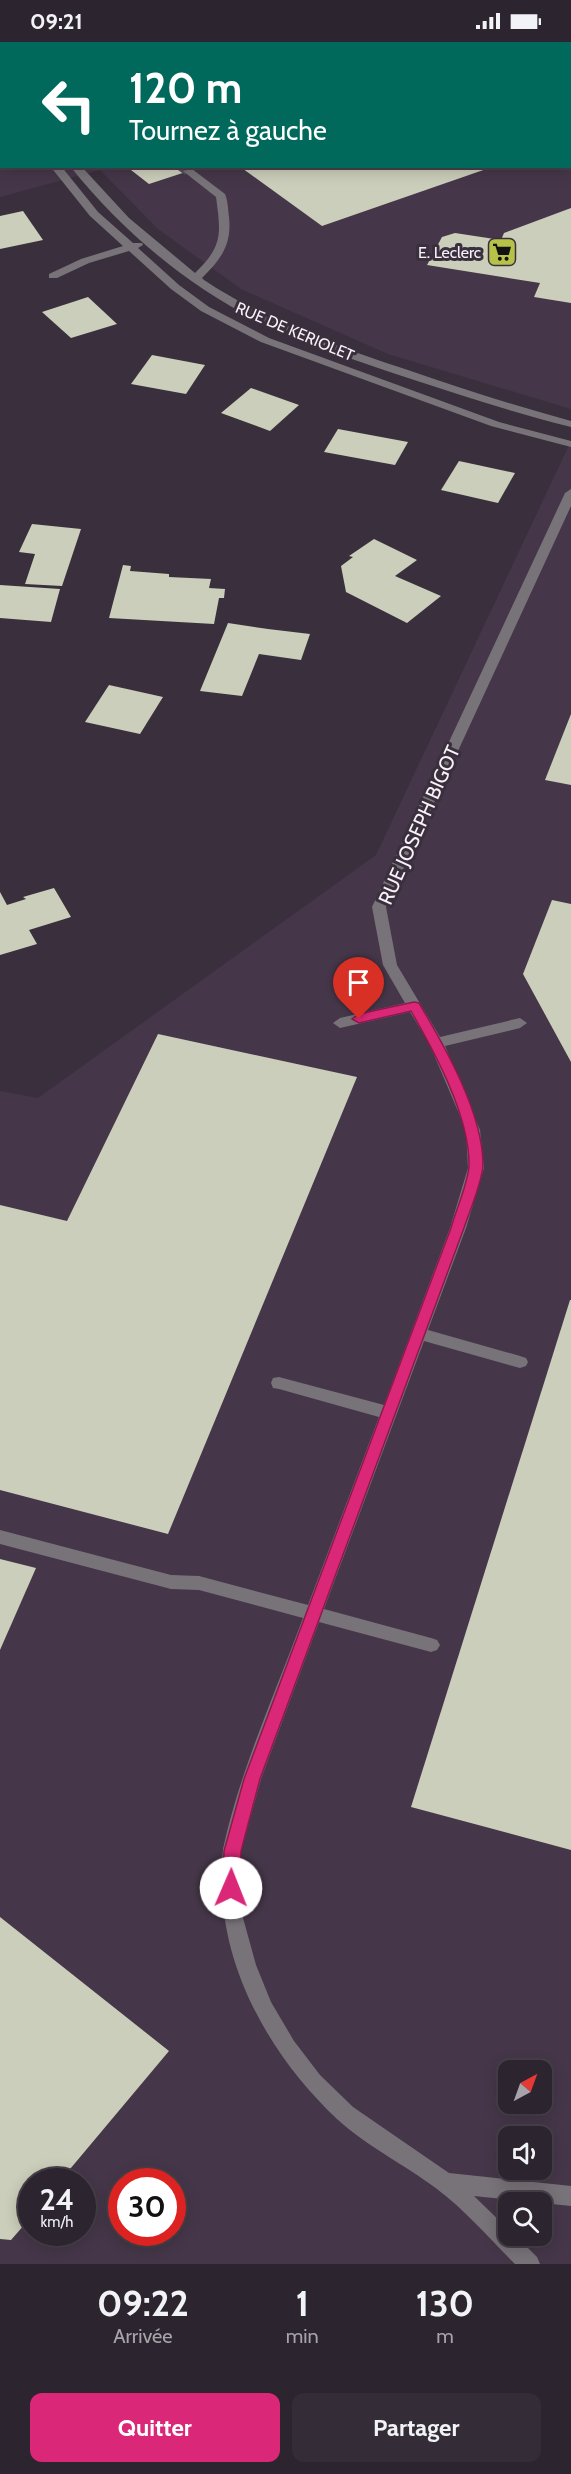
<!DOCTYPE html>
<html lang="fr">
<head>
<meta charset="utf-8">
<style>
  body { margin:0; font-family:Cabin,sans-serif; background:#342c36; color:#f1f3f6; height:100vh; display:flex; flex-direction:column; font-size:22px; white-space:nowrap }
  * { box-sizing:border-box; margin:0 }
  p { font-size:20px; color:#a6a4aa }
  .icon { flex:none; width:33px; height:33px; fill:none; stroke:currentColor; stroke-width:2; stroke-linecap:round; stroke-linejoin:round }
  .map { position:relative; height:2222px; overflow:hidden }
  .side { display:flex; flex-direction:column; background:#2c242e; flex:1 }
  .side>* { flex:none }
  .top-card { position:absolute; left:0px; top:0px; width:572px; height:126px; box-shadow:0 3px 15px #0003,0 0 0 2px #48414a; background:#00695c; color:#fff; overflow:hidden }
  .needle { width:39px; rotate:41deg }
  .tools { position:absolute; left:498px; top:2018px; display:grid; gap:12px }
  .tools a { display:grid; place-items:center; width:54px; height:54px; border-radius:12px; background:#2c242e; box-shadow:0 3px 15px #0003,0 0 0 2px #48414a; font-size:30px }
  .speed { position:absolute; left:18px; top:2126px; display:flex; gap:12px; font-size:30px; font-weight:700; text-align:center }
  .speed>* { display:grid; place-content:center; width:78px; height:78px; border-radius:50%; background:#2c242e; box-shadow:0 3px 15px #0003,0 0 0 2px #48414a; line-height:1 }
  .speed small { font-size:15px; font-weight:400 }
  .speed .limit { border:9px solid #d22; background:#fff; color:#111 }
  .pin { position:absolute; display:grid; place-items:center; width:51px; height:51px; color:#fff; margin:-62px -26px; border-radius:50% 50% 50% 0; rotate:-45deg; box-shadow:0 0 6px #0007 }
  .pin .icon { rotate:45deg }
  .me { position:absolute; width:66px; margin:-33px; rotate:1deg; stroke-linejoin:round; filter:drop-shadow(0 0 4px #0008) }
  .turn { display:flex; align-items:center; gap:21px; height:126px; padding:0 30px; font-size:27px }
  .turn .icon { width:78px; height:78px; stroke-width:2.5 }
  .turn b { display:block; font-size:42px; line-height:51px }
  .eta { display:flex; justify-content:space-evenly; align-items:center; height:102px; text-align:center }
  .eta b { font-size:36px; font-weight:800; line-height:42px }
  .cta { display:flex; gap:12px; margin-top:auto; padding:12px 30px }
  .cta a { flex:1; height:69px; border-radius:12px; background:#db2777; color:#fff; font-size:24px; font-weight:800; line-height:69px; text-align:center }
  .cta a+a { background:#342c36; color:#f1f3f6 }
  .status { display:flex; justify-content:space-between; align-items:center; height:42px; padding:0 30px; background:#2c242e; direction:ltr }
  .status svg { height:16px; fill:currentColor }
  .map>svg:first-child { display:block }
  .built { fill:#453749; fill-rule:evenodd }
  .building { fill:#cbceba }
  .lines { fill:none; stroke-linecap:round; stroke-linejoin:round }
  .minor-tunnel { stroke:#564d59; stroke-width:10; stroke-dasharray:10 5; stroke-linecap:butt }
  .minor { fill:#787379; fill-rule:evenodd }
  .route { fill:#db2777; stroke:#8e194d; stroke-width:1.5 }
  .labels { text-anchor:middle; stroke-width:6; stroke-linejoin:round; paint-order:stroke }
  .far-poi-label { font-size:16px; fill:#f8f1fa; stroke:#3a303d; text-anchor:end }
  .far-street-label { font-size:16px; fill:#f8f1fa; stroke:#3a303d }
  .street-label { font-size:20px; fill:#f8f1fa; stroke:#3a303d }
</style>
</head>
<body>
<div class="status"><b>09:21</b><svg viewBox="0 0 49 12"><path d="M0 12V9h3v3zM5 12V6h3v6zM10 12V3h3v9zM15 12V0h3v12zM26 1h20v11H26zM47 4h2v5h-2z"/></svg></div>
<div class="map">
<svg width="571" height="2222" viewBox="0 0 571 2222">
  <rect width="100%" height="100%" fill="#3a303d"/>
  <!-- built -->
  <g class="built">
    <path d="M 0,0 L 571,0 L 571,367 L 388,312 L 241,247 L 158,187 L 100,128 L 0,155 ZM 2,2 L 570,2 L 570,124 L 2,124 Z"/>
    <path d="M 571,399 L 571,2222 L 0,2222 L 0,1049 L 38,1056 L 376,813 ZM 508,2028 L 542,2028 L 542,2061 L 508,2061 ZM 508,2094 L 542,2094 L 542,2127 L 508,2127 ZM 32,2139 L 82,2139 L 82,2190 L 32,2190 ZM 122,2139 L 172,2139 L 172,2190 L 122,2190 ZM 508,2160 L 542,2160 L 542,2193 L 508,2193 Z"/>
  </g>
  <!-- building -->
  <g class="building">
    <path d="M 142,124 L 201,124 L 201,125 L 149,142 L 131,128 Z"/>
    <path d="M 239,124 L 492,124 L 492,125 L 322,184 Z"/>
    <path d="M 571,166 L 571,261 L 534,255 L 540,241 L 427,223 L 442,195 L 455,191 L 501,198 L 504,191 Z"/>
    <path d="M 23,169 L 43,198 L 0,207 L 0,174 Z"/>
    <path d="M 88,255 L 117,282 L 71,296 L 42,270 Z"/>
    <path d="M 152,313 L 205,323 L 186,352 L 131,342 Z"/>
    <path d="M 251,346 L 299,363 L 270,389 L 221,371 Z"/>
    <path d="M 338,387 L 408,400 L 395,423 L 324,410 Z"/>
    <path d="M 459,419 L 515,431 L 498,461 L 441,448 Z"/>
    <path d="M 32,482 L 81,487 L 62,544 L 25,542 L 35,512 L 19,510 Z"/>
    <path d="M 374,497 L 417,518 L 395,534 L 441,554 L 407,581 L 346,550 L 341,524 L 353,515 L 349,514 Z"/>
    <path d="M 123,523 L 131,524 L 130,529 L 169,532 L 169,535 L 211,537 L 209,546 L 225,547 L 224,556 L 219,556 L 214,582 L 109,576 Z"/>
    <path d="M 0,543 L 60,547 L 51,580 L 0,576 Z"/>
    <path d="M 228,581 L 268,587 L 310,592 L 301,618 L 259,612 L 242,654 L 200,649 Z"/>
    <path d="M 109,643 L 163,655 L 140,692 L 85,680 Z"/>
    <path d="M 571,672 L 571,743 L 545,738 Z"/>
    <path d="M 54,846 L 71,875 L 29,888 L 37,902 L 0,913 L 0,850 L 7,863 L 26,857 L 23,855 Z"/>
    <path d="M 552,858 L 571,862 L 571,1020 L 523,932 Z"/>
    <path d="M 158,992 L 357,1035 L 168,1492 L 0,1448 L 0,1163 L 67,1179 Z"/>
    <path d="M 570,1258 L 571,1258 L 571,1808 L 411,1765 Z"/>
    <path d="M 0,1517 L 36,1526 L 0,1608 Z"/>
    <path d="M 0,1875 L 169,2009 L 60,2139 L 32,2139 L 32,2174 L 11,2198 L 0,2197 Z"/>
  </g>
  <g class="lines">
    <!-- minor-tunnel -->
    <path class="minor-tunnel" d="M 181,124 L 188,129"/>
    <!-- minor -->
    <g class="minor">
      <path d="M 0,17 L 2,18 L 2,25 L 0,24 Z"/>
      <path d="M 0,48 L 2,48 L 2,57 L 0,56 Z"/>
      <path d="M 50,124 L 61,124 L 98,170 L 133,201 L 142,201 L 143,203 L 138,206 L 179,243 L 209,265 L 269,296 L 499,380 L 571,399 L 571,405 L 491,384 L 261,300 L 201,269 L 171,247 L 129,209 L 89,221 L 57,236 L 49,236 L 49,232 L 81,217 L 123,204 L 90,174 Z"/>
      <path d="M 70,124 L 81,124 L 129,176 L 195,231 C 223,204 221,192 216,155 L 183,129 L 192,127 L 225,152 C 228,159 228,167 229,175 C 232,203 221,217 202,236 L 204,238 C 266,279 335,304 405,327 C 460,346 515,364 571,379 L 571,385 C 515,371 460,353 405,335 C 355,318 303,302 256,278 C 185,242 120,187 70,124 Z"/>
      <path d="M 571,447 L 571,464 L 386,865 L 397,923 L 440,995 L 520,976 L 527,981 L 520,986 L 445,1004 L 480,1088 L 484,1126 L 466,1186 L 428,1288 L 520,1314 L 526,1316 L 528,1320 L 526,1324 L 520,1326 L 424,1299 L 324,1567 L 431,1596 L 437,1598 L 440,1603 L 437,1608 L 431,1610 L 319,1580 L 261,1737 L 241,1809 L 240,1865 L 256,1923 L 271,1960 L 294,1999 L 320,2033 L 353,2065 L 449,2131 L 571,2144 L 571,2164 L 474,2154 L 508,2187 L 508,2193 L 515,2193 L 537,2215 L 540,2222 L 515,2222 C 490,2197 465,2168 437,2147 C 405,2123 365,2103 337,2077 C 271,2015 220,1926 222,1834 C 222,1825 222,1816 223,1807 C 240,1728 275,1652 303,1576 L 199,1548 L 171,1547 L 0,1502 L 0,1488 L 171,1533 L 199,1534 L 308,1563 L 379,1375 L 279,1347 L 273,1346 L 271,1341 L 273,1336 L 279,1335 L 384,1363 L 450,1186 L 468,1126 L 466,1088 L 429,1001 L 410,970 L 340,986 L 333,981 L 340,976 L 405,961 L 383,923 L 372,865 L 565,451 Z"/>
    </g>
  </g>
  <!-- route -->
  <path class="route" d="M 414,960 L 419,961 C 445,1005 483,1071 483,1123 C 482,1141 470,1168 464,1186 L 260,1737 L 241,1809 L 240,1846 L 237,1852 L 231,1854 L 225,1852 L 223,1846 L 224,1809 L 244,1737 L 451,1186 C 456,1168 468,1141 469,1124 C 470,1075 435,1011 411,969 L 359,981 L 352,977 L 359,972 Z"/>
  <!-- icons -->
  <defs>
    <g id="supermarket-square" transform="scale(1.5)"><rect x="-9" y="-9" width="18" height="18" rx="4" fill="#b6c148" stroke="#3a303d"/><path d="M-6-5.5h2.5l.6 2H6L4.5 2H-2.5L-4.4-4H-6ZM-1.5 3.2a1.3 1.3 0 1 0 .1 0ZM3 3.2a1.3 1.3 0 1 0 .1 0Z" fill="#111"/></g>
  </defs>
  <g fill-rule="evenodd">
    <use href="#supermarket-square" x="502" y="210"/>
  </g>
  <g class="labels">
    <!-- far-poi labels -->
    <g class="far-poi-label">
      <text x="481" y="216">E. Leclerc</text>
    </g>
    <!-- far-street labels -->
    <g class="far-street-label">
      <text transform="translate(295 289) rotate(23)" y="6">RUE DE KERIOLET</text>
    </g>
    <!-- street labels -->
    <g class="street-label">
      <text transform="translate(419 783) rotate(-66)" y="7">RUE JOSEPH BIGOT</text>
    </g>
  </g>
</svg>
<div class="tools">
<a><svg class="needle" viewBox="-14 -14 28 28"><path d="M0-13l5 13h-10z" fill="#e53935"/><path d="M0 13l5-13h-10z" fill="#a6a4aa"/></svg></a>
<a><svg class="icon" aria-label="sound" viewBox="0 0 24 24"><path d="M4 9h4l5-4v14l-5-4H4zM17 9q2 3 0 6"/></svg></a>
<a><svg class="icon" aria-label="search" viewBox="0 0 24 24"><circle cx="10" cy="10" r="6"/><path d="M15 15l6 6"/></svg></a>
</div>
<div class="speed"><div>24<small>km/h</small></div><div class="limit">30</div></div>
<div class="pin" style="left:359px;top:977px;background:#d93025"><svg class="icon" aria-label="arrive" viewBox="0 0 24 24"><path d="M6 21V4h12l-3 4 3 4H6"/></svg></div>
<svg class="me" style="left:231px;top:1846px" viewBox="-20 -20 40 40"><circle r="19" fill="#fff"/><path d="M0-13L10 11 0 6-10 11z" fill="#db2777"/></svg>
<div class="top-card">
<div class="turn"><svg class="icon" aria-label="left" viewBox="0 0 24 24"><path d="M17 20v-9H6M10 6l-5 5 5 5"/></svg><div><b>120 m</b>Tournez à gauche</div></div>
</div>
</div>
<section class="side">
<div class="eta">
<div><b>09:22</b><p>Arrivée</p></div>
<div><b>1</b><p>min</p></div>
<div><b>130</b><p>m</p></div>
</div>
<div class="cta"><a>Quitter</a><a>Partager</a></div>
</section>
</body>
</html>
